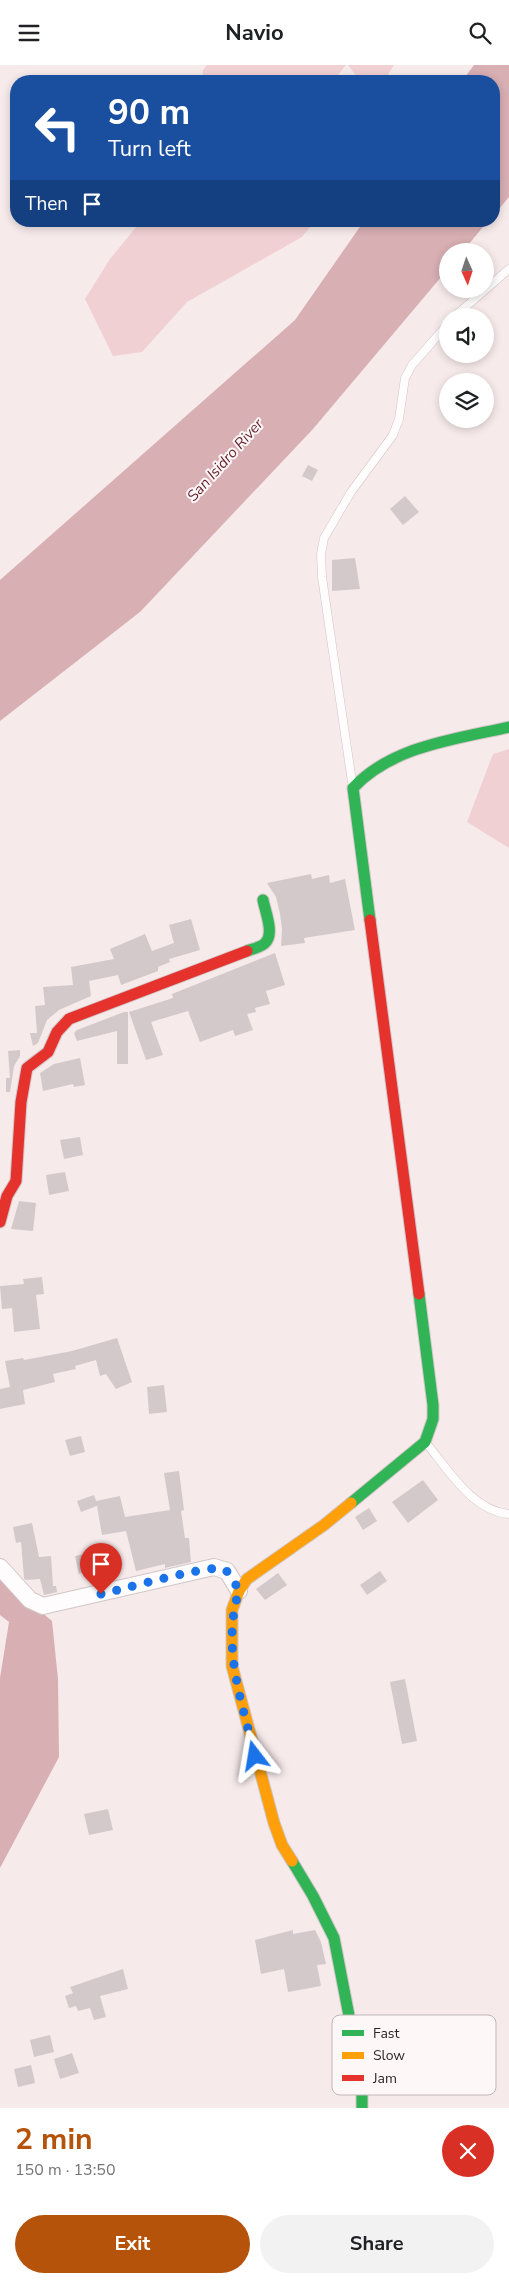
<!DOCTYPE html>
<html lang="en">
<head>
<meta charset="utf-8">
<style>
  body { margin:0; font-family:"Nunito Sans",sans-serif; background:#f2f2f2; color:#202124; height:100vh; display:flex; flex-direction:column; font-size:19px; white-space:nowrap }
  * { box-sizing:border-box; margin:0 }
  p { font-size:16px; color:#757577 }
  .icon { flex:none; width:28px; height:28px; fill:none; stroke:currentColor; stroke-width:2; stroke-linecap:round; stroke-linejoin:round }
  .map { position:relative; height:2043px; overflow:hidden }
  .panel { display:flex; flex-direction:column; background:#fff; flex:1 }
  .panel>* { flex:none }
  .hud { position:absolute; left:10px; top:10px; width:490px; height:152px; border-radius:20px; box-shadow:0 2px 8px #0003; background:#1a4fa0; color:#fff; overflow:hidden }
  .needle { width:32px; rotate:177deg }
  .buttons { position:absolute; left:439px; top:178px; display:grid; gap:10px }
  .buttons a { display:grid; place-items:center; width:55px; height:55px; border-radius:50%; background:#fff; box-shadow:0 2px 8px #0003; font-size:25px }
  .pin { position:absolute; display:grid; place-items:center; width:42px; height:42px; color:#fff; margin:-51px -21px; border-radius:50% 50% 50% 0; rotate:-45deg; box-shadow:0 0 5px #0007 }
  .pin .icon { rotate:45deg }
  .me { position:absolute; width:55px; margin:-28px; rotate:346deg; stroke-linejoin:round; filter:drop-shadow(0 0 4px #0008) }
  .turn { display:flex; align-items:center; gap:18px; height:105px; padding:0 15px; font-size:22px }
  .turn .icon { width:65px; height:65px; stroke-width:2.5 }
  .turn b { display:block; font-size:35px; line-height:42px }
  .then { display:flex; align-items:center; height:48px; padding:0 15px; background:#0003; gap:10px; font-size:19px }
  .round { display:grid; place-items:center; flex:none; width:52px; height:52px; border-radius:26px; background:#f2f2f2 }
  .headline { display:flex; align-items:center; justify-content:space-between; height:85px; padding:0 15px }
  h1 { font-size:30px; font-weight:700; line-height:38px; color:#b45309 }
  .cta { display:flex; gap:10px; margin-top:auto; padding:10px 15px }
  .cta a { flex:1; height:58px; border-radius:30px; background:#b45309; color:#fff; font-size:20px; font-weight:700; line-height:58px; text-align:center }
  .cta a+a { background:#f2f2f2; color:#202124 }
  header { display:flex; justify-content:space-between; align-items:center; height:65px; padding:0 15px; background:#fff; font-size:22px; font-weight:700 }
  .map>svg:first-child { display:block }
  .green { fill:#f1d0d3 }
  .water { fill:#d8afb3 }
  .building { fill:#d4c9ca }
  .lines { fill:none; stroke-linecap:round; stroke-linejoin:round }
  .lane-casing { stroke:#d1c6c7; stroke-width:9 }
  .street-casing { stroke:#d1c6c7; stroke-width:18 }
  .fast-casing { stroke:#d1c6c7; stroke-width:13 }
  .slow-casing { stroke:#d1c6c7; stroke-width:13 }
  .jam-casing { stroke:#d1c6c7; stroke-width:13 }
  .lane { stroke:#fefcfc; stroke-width:8 }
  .street { stroke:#fefcfc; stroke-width:16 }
  .fast { stroke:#30b455; stroke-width:11 }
  .slow { stroke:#ff9f0a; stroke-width:11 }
  .jam { stroke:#e5322d; stroke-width:11 }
  .route { stroke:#1a73e8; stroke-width:9; stroke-dasharray:0 16.2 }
  .labels { text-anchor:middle; stroke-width:4; stroke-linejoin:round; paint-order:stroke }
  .water-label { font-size:15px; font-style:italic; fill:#65232f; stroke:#fdf7f8 }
  .key { fill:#fdf7f8; stroke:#bfb7b8; stroke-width:1 }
  .key-label { font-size:14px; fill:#2d2324 }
</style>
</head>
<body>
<header><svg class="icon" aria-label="menu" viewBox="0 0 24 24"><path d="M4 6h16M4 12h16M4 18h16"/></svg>Navio<svg class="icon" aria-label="search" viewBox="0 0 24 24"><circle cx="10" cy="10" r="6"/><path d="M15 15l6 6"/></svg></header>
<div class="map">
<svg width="509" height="2043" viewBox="0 0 509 2043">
  <rect width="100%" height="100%" fill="#f7eaeb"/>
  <!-- green -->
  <g class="green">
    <path d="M 207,0 L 346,0 L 333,16 L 202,16 L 203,5 Z"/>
    <path d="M 348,0 L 394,0 L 384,16 L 360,16 Z"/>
    <path d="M 141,156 L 315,156 L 302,172 L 187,237 L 142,287 L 113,291 L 85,234 L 110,194 Z"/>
    <path d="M 509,684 L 509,783 L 467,757 L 493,689 Z"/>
  </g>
  <!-- water -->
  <g class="water">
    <path d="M 474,0 L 509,0 L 509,132 L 494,150 L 494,16 L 462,16 Z"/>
    <path d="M 364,156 L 488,156 L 463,186 L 448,186 L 447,205 L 313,364 L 140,547 L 0,656 L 0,515 L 295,255 Z"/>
    <path d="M 0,1513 L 52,1556 L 58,1614 L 59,1692 L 0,1803 L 0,1613 L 9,1557 L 0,1550 Z"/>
  </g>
  <!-- building -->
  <g class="building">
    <path d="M 308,400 L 318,405 L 312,416 L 302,411 Z"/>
    <path d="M 405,431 L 419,447 L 403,460 L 390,444 Z"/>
    <path d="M 355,493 L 360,524 L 332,526 L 332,495 Z"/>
    <path d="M 311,809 L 312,814 L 329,810 L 330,818 L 345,814 L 355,865 L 304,873 L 305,878 L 281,881 L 282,864 L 280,849 L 276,832 L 267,818 Z"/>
    <path d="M 191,854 L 200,885 L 169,894 L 170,897 L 158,902 L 158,906 L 121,920 L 118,910 L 89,916 L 91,931 L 59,945 L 47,955 L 38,978 L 33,981 L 30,968 L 37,968 L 35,941 L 45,940 L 43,922 L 73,920 L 71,902 L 114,894 L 110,884 L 145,869 L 152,886 L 174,878 L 169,860 Z"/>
    <path d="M 275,888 L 285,920 L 266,926 L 270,939 L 255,943 L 256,947 L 247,949 L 253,965 L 235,971 L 233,965 L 200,977 L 188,946 L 151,957 L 163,990 L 146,995 L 129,947 L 173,933 L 172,929 Z"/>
    <path d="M 124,947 L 128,947 L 128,999 L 117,999 L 117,966 L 77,976 L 74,968 L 77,965 Z"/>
    <path d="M 20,985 L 20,991 L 14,1001 L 10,1027 L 6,1027 L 6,1013 L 10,1013 L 8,986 Z"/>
    <path d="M 80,993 L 85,1020 L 74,1022 L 73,1019 L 43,1026 L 40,1008 L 54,999 Z"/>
    <path d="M 80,1072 L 83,1090 L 64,1094 L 60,1075 Z"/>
    <path d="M 65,1107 L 69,1126 L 49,1130 L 46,1110 Z"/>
    <path d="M 19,1136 L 36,1138 L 33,1166 L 11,1164 Z"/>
    <path d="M 42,1212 L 44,1229 L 36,1230 L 40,1264 L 14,1267 L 12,1243 L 2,1244 L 0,1221 L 24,1219 L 23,1214 Z"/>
    <path d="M 117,1273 L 132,1317 L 116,1324 L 106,1309 L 100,1311 L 96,1295 L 75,1301 L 76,1304 L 53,1309 L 55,1317 L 23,1325 L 25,1339 L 0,1344 L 0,1324 L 10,1322 L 5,1296 L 23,1293 L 24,1295 L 72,1286 Z"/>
    <path d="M 164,1320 L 167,1347 L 149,1349 L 147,1322 Z"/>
    <path d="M 81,1371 L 85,1387 L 70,1391 L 65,1375 Z"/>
    <path d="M 179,1406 L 184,1445 L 181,1446 L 185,1473 L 189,1473 L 191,1497 L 165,1503 L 165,1499 L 136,1506 L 126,1466 L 102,1470 L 97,1441 L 81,1447 L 77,1436 L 94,1430 L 97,1438 L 96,1436 L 120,1431 L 125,1452 L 170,1445 L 164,1408 Z"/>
    <path d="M 423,1415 L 438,1435 L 408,1458 L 392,1437 Z"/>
    <path d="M 369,1443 L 377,1456 L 363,1465 L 355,1452 Z"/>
    <path d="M 32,1458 L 39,1492 L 51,1491 L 53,1521 L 56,1521 L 57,1527 L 44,1530 L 40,1514 L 25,1515 L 24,1513 L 21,1477 L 16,1478 L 13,1462 Z"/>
    <path d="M 94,1487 L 98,1504 L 79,1509 L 75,1491 Z"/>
    <path d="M 380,1506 L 387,1516 L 367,1530 L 360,1520 Z"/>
    <path d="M 278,1508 L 287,1520 L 265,1535 L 256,1524 Z"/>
    <path d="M 405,1614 L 417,1676 L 402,1679 L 390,1617 Z"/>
    <path d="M 108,1744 L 113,1765 L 89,1770 L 84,1749 Z"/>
    <path d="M 293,1865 L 293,1869 L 315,1865 L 321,1877 L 326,1899 L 317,1900 L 321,1921 L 288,1927 L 284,1904 L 261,1909 L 255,1875 Z"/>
    <path d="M 123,1904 L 128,1924 L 100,1931 L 106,1952 L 94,1955 L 90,1943 L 78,1946 L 76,1941 L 69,1943 L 65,1931 L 73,1928 L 70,1922 Z"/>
    <path d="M 50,1970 L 54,1987 L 34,1992 L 30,1975 Z"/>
    <path d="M 72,1988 L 79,2008 L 60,2014 L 54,1994 Z"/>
    <path d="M 31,2000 L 35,2018 L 18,2022 L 14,2004 Z"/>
  </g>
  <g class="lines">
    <!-- lane casing -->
    <g class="lane-casing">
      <g id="lane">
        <path d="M 455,251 L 509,204"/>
        <path d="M 352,717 L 322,512 L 321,489 L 324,473 L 351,427 L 393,370 L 399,354 L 405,313 L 412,300 L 448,259"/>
        <path d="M 426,1378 C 448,1404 472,1446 509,1449"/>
      </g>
    </g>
    <!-- street casing -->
    <g class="street-casing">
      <path id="street" d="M 0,1502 L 30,1535 L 43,1541 L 214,1502 L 227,1506 L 239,1526"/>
    </g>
    <!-- fast casing -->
    <g class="fast-casing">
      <g id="fast">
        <path d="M 370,855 L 353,723 C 392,681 456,674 509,662"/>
        <path d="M 247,886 C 252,884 262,882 265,878 C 275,869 265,846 263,835"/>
        <path d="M 351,1438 L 425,1377 L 433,1354 L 433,1340 L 419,1229"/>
        <path d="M 292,1796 L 313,1831 L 334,1873 L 362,2018 L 362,2043"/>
      </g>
    </g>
    <!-- slow casing -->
    <g class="slow-casing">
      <path id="slow" d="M 292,1796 L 282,1780 L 274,1758 L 232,1601 L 232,1545 L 239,1526 L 247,1514 L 324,1460 L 351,1438"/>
    </g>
    <!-- jam casing -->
    <g class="jam-casing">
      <g id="jam">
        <path d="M 370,855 L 419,1229"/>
        <path d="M 0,1157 L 7,1131 L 16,1116 L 21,1037 L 27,1003 L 48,987 L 57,967 L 69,954 L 247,886"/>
      </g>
    </g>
    <!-- lane -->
    <use href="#lane" class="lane"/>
    <!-- street -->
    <use href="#street" class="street"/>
    <!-- fast -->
    <use href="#fast" class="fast"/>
    <!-- slow -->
    <use href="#slow" class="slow"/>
    <!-- jam -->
    <use href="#jam" class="jam"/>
  </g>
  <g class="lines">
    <!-- route -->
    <path class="route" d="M 101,1529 C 120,1525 211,1499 223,1504 C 231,1507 235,1519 239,1526 C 221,1581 242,1637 255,1691"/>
  </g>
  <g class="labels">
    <!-- water labels -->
    <g class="water-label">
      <text transform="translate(225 395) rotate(-48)" y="5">San Isidro River</text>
    </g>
  </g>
  <!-- legend -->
  <rect x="332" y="1950" width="164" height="80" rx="8" class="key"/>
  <rect x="342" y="1965" width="22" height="6" fill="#30b455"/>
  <rect x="342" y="1987" width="22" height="7" fill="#ff9f0a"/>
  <rect x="342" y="2010" width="22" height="6" fill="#e5322d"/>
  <g class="key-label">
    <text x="373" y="1973">Fast</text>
    <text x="373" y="1995">Slow</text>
    <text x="373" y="2018">Jam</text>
  </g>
</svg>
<div class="buttons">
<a><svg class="needle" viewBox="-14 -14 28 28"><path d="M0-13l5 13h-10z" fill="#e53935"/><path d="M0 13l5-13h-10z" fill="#757577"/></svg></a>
<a><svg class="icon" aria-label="sound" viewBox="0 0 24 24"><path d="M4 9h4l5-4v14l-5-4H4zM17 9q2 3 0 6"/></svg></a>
<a><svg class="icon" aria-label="layers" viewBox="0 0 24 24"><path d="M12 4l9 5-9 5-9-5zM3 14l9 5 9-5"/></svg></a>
</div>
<div class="pin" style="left:101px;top:1529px;background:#d93025"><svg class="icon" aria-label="arrive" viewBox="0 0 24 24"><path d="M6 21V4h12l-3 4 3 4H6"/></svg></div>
<svg class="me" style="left:255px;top:1691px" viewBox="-20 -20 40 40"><path d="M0-17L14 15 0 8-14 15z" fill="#1a73e8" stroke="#fff" stroke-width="4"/></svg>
<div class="hud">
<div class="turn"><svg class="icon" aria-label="left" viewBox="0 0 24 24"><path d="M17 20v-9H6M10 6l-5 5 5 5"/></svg><div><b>90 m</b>Turn left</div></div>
<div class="then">Then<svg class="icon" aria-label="arrive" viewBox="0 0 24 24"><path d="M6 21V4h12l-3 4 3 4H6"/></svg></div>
</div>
</div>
<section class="panel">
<div class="headline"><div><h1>2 min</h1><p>150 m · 13:50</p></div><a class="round" style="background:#d93025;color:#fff"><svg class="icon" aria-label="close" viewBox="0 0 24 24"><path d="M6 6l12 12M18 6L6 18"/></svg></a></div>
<div class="cta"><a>Exit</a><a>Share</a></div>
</section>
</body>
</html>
